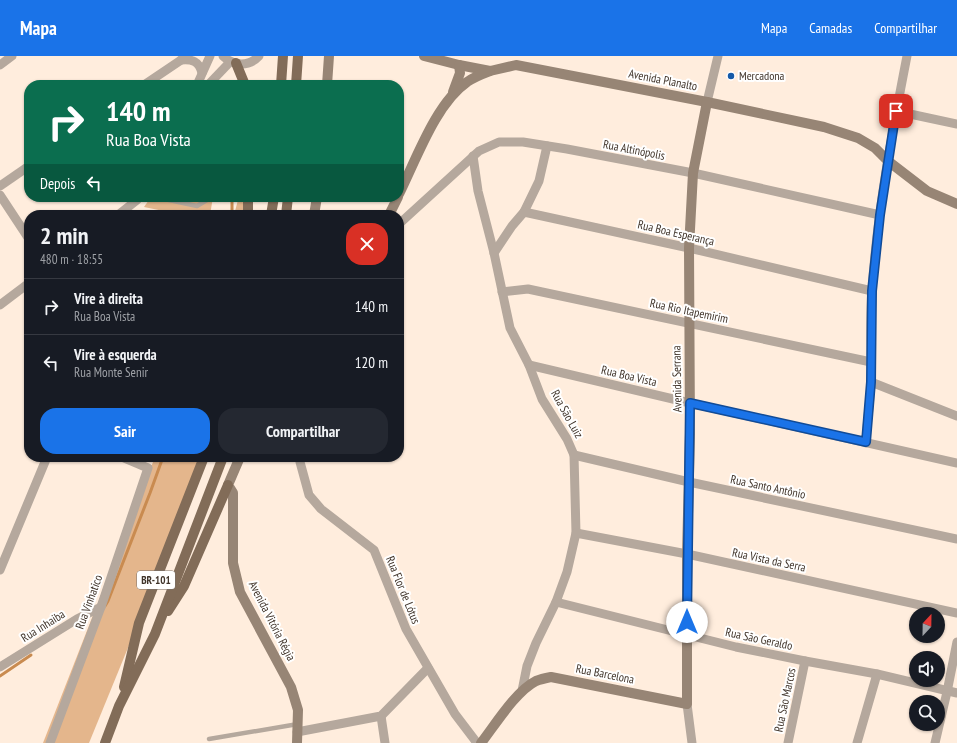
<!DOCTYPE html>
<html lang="pt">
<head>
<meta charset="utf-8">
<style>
  body { margin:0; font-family:"PT Sans Narrow",sans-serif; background:#242831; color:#f1f3f6; height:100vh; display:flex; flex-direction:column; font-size:15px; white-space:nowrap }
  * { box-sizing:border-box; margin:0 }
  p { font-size:13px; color:#9ea1a6 }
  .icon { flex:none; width:22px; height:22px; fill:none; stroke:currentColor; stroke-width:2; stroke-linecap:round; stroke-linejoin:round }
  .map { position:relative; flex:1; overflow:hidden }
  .details { position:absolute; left:24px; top:154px; width:380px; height:252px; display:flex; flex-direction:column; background:#171b24; border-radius:16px; box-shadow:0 1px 3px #0004 }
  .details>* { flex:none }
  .top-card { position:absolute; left:24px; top:24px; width:380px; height:122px; border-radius:16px; box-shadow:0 1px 3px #0004; background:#0b6e4f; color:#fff; overflow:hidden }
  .needle { width:26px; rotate:22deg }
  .tools { position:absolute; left:909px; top:551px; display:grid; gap:8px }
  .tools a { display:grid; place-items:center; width:36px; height:36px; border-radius:50%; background:#171b24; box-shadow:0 1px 3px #0004; font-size:20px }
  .pin { position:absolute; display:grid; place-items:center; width:34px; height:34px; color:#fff; margin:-17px; border-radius:8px; box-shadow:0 2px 6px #0006 }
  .me { position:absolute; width:44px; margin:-22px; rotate:0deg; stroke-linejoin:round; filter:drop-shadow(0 0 3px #0008) }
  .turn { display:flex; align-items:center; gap:14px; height:84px; padding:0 16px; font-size:18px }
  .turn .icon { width:52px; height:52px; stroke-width:2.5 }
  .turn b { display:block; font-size:28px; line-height:34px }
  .then { display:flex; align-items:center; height:38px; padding:0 16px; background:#0003; gap:8px; font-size:15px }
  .round { display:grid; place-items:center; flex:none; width:42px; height:42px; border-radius:16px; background:#242831 }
  .head { display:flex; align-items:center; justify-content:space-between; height:68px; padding:0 16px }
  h1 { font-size:24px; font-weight:700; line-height:30px }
  .button { display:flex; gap:8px; margin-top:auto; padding:8px 16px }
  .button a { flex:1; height:46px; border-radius:16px; background:#1a73e8; color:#fff; font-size:16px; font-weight:700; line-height:46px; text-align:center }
  .button a+a { background:#242831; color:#f1f3f6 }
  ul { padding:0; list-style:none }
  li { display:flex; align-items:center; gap:12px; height:56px; padding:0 16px; border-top:1px solid #363941 }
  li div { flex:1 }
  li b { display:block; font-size:15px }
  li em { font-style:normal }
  header { display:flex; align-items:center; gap:24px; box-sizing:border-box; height:56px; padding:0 20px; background:#1a73e8; color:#fff }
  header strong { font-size:19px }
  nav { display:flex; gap:22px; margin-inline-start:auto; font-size:14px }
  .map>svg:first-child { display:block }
  .green { fill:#e4b68c }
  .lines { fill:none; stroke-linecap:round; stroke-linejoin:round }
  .stream { stroke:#c98b50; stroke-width:3 }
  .lane { stroke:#b5a89d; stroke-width:4.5 }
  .street { stroke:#b5a89d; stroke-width:9 }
  .secondary { stroke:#978575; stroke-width:10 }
  .primary { stroke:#826c58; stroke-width:10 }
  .route-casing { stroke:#114b97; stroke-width:10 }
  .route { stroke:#1a73e8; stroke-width:7 }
  .poi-dot { fill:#145aa9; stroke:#fff; stroke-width:1.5 }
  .labels { text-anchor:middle; stroke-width:4; stroke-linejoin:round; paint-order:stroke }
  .shield { fill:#fff; stroke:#79716a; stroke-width:1 }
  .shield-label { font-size:11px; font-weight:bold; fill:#40342a }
  .poi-label { font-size:12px; fill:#40342a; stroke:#fff; text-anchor:start }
  .street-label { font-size:12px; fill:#40342a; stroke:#fff }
</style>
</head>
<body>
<header>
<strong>Mapa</strong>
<nav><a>Mapa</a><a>Camadas</a><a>Compartilhar</a></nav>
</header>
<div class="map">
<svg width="957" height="687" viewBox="0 0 957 687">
  <rect width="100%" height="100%" fill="#ffeddd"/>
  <!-- green -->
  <g class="green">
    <path d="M 151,141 L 213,141 L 210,159 L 183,159 L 144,151 Z"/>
    <path d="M 238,144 L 247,148 L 245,159 L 234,159 Z"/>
    <path d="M 155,401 L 199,401 L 150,538 L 89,687 L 43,687 Z"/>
  </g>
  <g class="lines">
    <!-- stream -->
    <g class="stream">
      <path d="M 232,159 L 232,141"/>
      <path d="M 105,550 L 108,545 L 150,437 L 163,401"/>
      <path d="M 0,620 L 31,599"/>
    </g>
    <!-- lane -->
    <g class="lane">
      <path d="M 399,117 L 408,120"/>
      <path d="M 155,141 L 197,150 L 212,141"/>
      <path d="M 209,683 L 298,668"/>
    </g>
    <!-- street -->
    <g class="street">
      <path d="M 223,0 C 233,10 249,11 259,0"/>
      <path d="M 181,4 C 192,3 199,5 202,17"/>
      <path d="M 0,9 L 12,0"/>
      <path d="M 144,29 L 187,0"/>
      <path d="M 197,29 L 210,0"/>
      <path d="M 208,29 L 230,6"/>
      <path d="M 707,46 L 718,0"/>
      <path d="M 896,55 L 957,68"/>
      <path d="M 473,100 L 478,135 L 494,197 L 510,272 L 529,309 L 542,343 L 567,383 L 574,399 L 576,477 L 567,516 L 556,546 L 536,587 L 527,610 L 522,635"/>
      <path d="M 0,130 L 29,110"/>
      <path d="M 0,139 L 29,183"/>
      <path d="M 524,156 L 539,125 L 547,90"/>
      <path d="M 118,159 L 137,144 L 139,141"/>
      <path d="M 399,168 L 479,95 L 499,86 L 523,86 L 567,93 L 693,117 L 880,159"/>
      <path d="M 494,197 L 512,170 L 524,156 L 689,192 L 872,235"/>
      <path d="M 502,236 L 528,233 L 871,306"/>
      <path d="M 0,249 L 29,227"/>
      <path d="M 529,309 L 690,347 L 957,407"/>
      <path d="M 871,326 L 957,360"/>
      <path d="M 866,387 C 867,366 870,346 871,326 C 872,296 869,265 872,235 C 877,156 892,77 907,0"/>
      <path d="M 574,399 L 689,426 L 957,483"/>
      <path d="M 301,401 L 300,406 L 309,439 L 321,453 L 374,494 L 406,573 L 455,658 L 477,687"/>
      <path d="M 576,477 L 687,498 L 957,557"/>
      <path d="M 0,514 L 47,401"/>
      <path d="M 556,546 L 736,591 L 805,605 L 877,618 L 957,637"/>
      <path d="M 0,611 L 77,563 L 101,551"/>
      <path d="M 687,648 L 692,687"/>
      <path d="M 381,660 L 385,687"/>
      <path d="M 297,676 L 381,660 L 428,612"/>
      <path d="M 50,687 L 101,551 L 148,412 L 122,401"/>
      <path d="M 788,687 L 805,605"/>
      <path d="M 857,687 L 877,618"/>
      <path d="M 935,687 L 947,636 L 957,586"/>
    </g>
    <!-- secondary -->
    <g class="secondary">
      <path d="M 424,0 L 459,9 L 490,15 L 516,9 L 707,46 L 824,71 L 858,82 L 875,92 L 888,105 L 927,135 L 957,148"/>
      <path d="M 327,29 L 329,0"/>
      <path d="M 453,36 L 460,17 L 459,9"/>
      <path d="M 399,138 C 416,104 436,47 467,26 C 474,21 482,18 490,15"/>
      <path d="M 314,159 L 317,141"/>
      <path d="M 389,159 L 398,141"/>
      <path d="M 240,401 L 228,429 L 233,437 L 233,507 L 240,536 L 291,631 L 298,654 L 297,687"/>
      <path d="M 481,687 C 495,669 516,635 536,625 C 541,623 546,622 551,621 L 687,648 L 687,498 L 690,378 L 689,192 L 693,117 L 707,46"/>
    </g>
    <!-- primary -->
    <g class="primary">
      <path d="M 236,7 L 245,29"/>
      <path d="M 281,29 L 283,0"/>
      <path d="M 296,29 L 298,0"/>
      <path d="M 248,159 L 248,141"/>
      <path d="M 271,159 L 274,141"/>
      <path d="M 286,159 L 288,141"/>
      <path d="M 168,555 L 184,530 L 228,429"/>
      <path d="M 124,631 L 139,567 L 204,401"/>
      <path d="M 105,687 L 119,650 L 155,578 L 223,401"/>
    </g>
  </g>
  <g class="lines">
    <!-- route casing -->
    <g class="route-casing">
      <path id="route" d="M 687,566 L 690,347 L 866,386 L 871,326 L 872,235 L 880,159 L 896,55"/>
    </g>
    <!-- route -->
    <use href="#route" class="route"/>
  </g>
  <!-- markers -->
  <circle class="poi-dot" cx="731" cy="20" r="4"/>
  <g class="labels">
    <!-- shield labels -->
    <rect class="shield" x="137" y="515" width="38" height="18" rx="3"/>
    <g class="shield-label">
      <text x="156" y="528">BR-101</text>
    </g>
    <!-- poi labels -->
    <g class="poi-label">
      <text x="739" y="24">Mercadona</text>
    </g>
    <!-- street labels -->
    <g class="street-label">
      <text transform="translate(663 24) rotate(11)" y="4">Avenida Planalto</text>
      <text transform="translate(634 94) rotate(11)" y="4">Rua Altinópolis</text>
      <text transform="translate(676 177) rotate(13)" y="4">Rua Boa Esperança</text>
      <text transform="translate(689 255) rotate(12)" y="4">Rua Rio Itapemirim</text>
      <text transform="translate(629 320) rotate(13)" y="4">Rua Boa Vista</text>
      <text transform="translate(677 323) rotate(-91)" y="4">Avenida Serrana</text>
      <text transform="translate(567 358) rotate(61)" y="4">Rua São Luiz</text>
      <text transform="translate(768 431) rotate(12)" y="4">Rua Santo Antônio</text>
      <text transform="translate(769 504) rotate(12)" y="4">Rua Vista da Serra</text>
      <text transform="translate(403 534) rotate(68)" y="4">Rua Flor de Lótus</text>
      <text transform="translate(89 546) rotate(-70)" y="4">Rua Vinhatico</text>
      <text transform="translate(272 565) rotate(63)" y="4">Avenida Vitória Régia</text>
      <text transform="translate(43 570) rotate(-32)" y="4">Rua Inhaiba</text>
      <text transform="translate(759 583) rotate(12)" y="4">Rua São Geraldo</text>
      <text transform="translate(605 618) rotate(11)" y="4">Rua Barcelona</text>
      <text transform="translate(785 644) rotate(-78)" y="4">Rua São Marcos</text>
    </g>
  </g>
</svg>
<div class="tools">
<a><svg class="needle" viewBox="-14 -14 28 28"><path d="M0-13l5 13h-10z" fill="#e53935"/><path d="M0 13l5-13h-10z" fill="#9ea1a6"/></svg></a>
<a><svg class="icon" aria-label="sound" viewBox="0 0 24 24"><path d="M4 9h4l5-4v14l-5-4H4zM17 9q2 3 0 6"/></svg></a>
<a><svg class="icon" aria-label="search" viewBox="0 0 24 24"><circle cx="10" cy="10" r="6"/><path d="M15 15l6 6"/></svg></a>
</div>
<div class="pin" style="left:896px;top:55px;background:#d93025"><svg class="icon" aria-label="arrive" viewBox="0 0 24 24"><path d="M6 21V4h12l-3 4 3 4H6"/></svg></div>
<svg class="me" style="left:687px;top:566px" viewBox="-20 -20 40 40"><circle r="19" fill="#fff"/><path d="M0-13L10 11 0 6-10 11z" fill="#1a73e8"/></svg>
<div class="top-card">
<div class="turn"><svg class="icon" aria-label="right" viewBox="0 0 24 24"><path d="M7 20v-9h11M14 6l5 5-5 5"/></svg><div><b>140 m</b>Rua Boa Vista</div></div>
<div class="then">Depois<svg class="icon" aria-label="left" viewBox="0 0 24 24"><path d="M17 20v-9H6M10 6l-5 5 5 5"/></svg></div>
</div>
<section class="details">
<div class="head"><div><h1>2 min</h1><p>480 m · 18:55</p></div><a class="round" style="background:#d93025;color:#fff"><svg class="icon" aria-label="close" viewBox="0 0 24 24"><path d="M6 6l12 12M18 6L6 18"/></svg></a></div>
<ul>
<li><svg class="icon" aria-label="right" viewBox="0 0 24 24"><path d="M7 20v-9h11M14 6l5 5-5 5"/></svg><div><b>Vire à direita</b><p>Rua Boa Vista</p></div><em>140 m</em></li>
<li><svg class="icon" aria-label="left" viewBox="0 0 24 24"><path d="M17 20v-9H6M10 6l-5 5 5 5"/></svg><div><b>Vire à esquerda</b><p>Rua Monte Senir</p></div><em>120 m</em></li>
</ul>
<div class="button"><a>Sair</a><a>Compartilhar</a></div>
</section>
</div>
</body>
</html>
